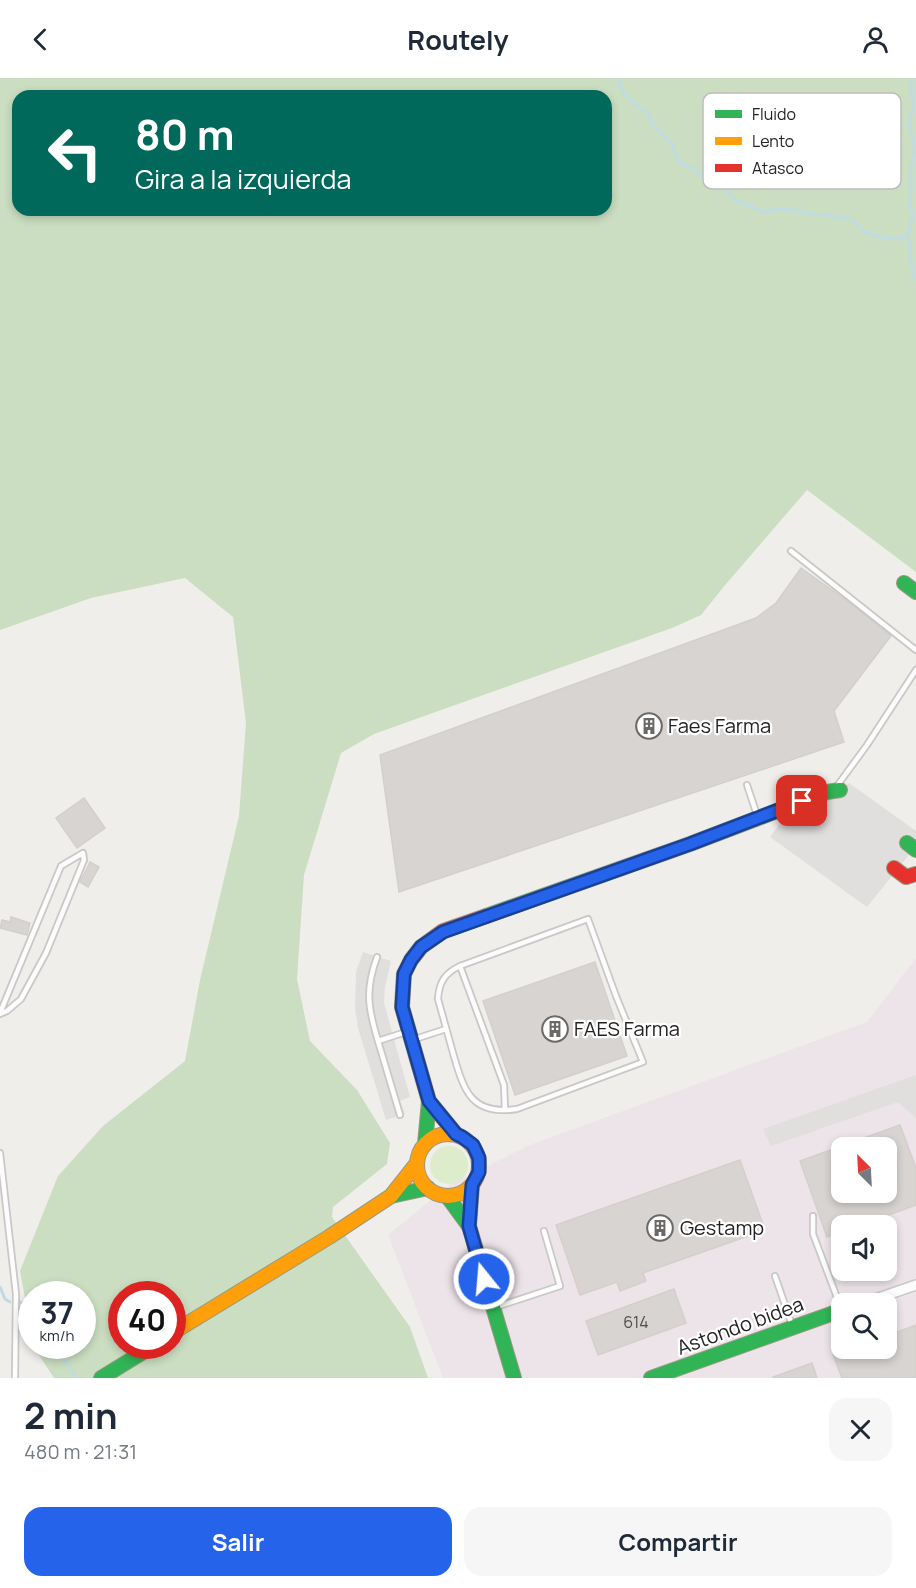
<!DOCTYPE html>
<html lang="es">
<head>
<meta charset="utf-8">
<style>
  body { margin:0; font-family:Manrope,sans-serif; background:#f6f6f7; color:#1f2937; height:100vh; display:flex; flex-direction:column; font-size:22px; white-space:nowrap }
  * { box-sizing:border-box; margin:0 }
  p { font-size:20px; color:#747a83 }
  .icon { flex:none; width:33px; height:33px; fill:none; stroke:currentColor; stroke-width:2; stroke-linecap:round; stroke-linejoin:round }
  .map { position:relative; height:1300px; overflow:hidden }
  .side { display:flex; flex-direction:column; background:#fff; flex:1 }
  .side>* { flex:none }
  .hud { position:absolute; left:12px; top:12px; width:600px; height:126px; border-radius:18px; box-shadow:0 3px 9px #0003; background:#00695c; color:#fff; overflow:hidden }
  .needle { width:39px; rotate:336deg }
  .buttons { position:absolute; left:831px; top:1059px; display:grid; gap:12px }
  .buttons a { display:grid; place-items:center; width:66px; height:66px; border-radius:12px; background:#fff; box-shadow:0 3px 9px #0003; font-size:30px }
  .speed { position:absolute; left:18px; top:1203px; display:flex; gap:12px; font-size:30px; font-weight:700; text-align:center }
  .speed>* { display:grid; place-content:center; width:78px; height:78px; border-radius:50%; background:#fff; box-shadow:0 3px 9px #0003; line-height:1 }
  .speed small { font-size:15px; font-weight:400 }
  .speed .limit { border:9px solid #d22; background:#fff; color:#111 }
  .pin { position:absolute; display:grid; place-items:center; width:51px; height:51px; color:#fff; margin:-26px; border-radius:12px; box-shadow:0 3px 9px #0006 }
  .me { position:absolute; width:66px; margin:-33px; rotate:343deg; stroke-linejoin:round; filter:drop-shadow(0 0 4px #0008) }
  .turn { display:flex; align-items:center; gap:21px; height:126px; padding:0 24px; font-size:27px }
  .turn .icon { width:78px; height:78px; stroke-width:2.5 }
  .turn b { display:block; font-size:42px; line-height:51px }
  .round { display:grid; place-items:center; flex:none; width:63px; height:63px; border-radius:18px; background:#f6f6f7 }
  .head { display:flex; align-items:center; justify-content:space-between; height:102px; padding:0 24px }
  h1 { font-size:36px; font-weight:700; line-height:45px }
  .primary-button { display:flex; gap:12px; margin-top:auto; padding:12px 24px }
  .primary-button a { flex:1; height:69px; border-radius:18px; background:#2563eb; color:#fff; font-size:24px; font-weight:700; line-height:69px; text-align:center }
  .primary-button a+a { background:#f6f6f7; color:#1f2937 }
  header { display:flex; justify-content:space-between; align-items:center; height:78px; padding:0 24px; background:#fff; font-size:27px; font-weight:700 }
  .map>svg:first-child { display:block }
  .industrial { fill:#ede4e9; fill-rule:evenodd }
  .grass { fill:#ddeccb }
  .forest { fill:#cbdec1; fill-rule:evenodd }
  .parking { fill:#e0dfde }
  .lines { fill:none; stroke-linecap:round; stroke-linejoin:round }
  .stream { stroke:#bfdbe3; stroke-width:3 }
  .building { fill:#d7d4d2; stroke:#d3d0cc; stroke-width:1.5; fill-rule:evenodd }
  .lane-casing { stroke:#c9c8c7; stroke-width:8 }
  .street-casing { stroke:#c9c8c7; stroke-width:12 }
  .fast-casing { stroke:#999a82; stroke-width:16 }
  .slow-casing { stroke:#999a82; stroke-width:16 }
  .jam-casing { stroke:#999a82; stroke-width:16 }
  .lane { stroke:#fdfcfc; stroke-width:4.5 }
  .street { stroke:#fdfcfc; stroke-width:9 }
  .fast { stroke:#30b455; stroke-width:14 }
  .slow { stroke:#ff9f0a; stroke-width:14 }
  .jam { stroke:#e5322d; stroke-width:14 }
  .route-casing { stroke:#184099; stroke-width:15 }
  .route { stroke:#2563eb; stroke-width:10 }
  .labels { text-anchor:middle; stroke-width:4.5; stroke-linejoin:round; paint-order:stroke }
  .number-label { font-size:16px; fill:#4f4e4e }
  .poi-label { font-size:20px; fill:#222; stroke:#fff; text-anchor:start }
  .street-label { font-size:20px; fill:#222; stroke:#fff }
  .key { fill:#fff; stroke:#bdbdbd; stroke-width:1.5 }
  .key-label { font-size:16px; fill:#222 }
</style>
</head>
<body>
<header><svg class="icon" aria-label="back" viewBox="0 0 24 24"><path d="M15 5l-7 7 7 7"/></svg>Routely<svg class="icon" aria-label="person" viewBox="0 0 24 24"><circle cx="12" cy="8" r="4"/><path d="M4 21q1-7 8-7t8 7"/></svg></header>
<div class="map">
<svg width="916" height="1300" viewBox="0 0 916 1300">
  <rect width="100%" height="100%" fill="#f0eeeb"/>
  <!-- industrial -->
  <path class="industrial" d="M 916,880 L 916,1300 L 443,1300 L 388,1157 L 448,1108 L 527,1068 L 867,944 ZM 842,1070 L 886,1070 L 886,1114 L 842,1114 ZM 842,1148 L 886,1148 L 886,1192 L 842,1192 ZM 842,1226 L 886,1226 L 886,1270 L 842,1270 Z"/>
  <!-- grass -->
  <circle class="grass" cx="449" cy="1087" r="19"/>
  <!-- forest -->
  <path class="forest" d="M 0,0 L 916,0 L 916,494 L 807,412 L 726,506 L 701,537 L 672,550 L 374,656 L 341,675 L 304,797 L 297,901 L 310,963 L 357,1012 L 390,1065 L 387,1086 L 333,1129 L 332,1139 L 410,1249 L 428,1300 L 54,1300 L 35,1271 L 34,1268 L 82,1268 L 82,1216 L 32,1216 L 31,1253 L 20,1193 L 58,1098 L 103,1048 L 185,983 L 200,902 L 239,738 L 246,645 L 233,539 L 185,500 L 91,520 L 0,552 ZM 18,18 L 606,18 L 606,132 L 18,132 ZM 122,1216 L 172,1216 L 172,1268 L 122,1268 Z"/>
  <!-- parking -->
  <g class="parking">
    <path d="M 849,705 L 916,753 L 916,768 L 867,829 L 770,759 L 781,744 L 809,728 L 840,712 Z"/>
    <path d="M 363,874 L 391,883 L 385,909 L 384,925 L 410,1019 L 400,1023 L 405,1036 L 386,1042 L 358,950 L 355,930 L 356,894 Z"/>
    <path d="M 916,997 L 916,1040 L 898,1024 L 771,1068 L 763,1051 Z"/>
  </g>
  <g class="lines">
    <!-- stream -->
    <g class="stream">
      <path d="M 618,0 L 622,12 L 628,20 L 637,28 L 648,35 L 654,48 L 672,66 L 678,82 L 682,86 L 693,90 L 702,99 L 719,105 L 735,122 L 754,129 L 759,132 L 767,134 L 775,131 L 794,132 L 809,136 L 827,137 L 852,141 L 865,154 L 876,158 L 895,161 L 908,157"/>
      <path d="M 912,0 L 911,10 L 913,30 L 909,45 L 915,71 L 911,89 L 911,117 L 909,125 L 913,137 L 908,157 L 911,177 L 911,188 L 915,198 L 916,203"/>
      <path d="M 0,1209 L 5,1221 L 10,1224"/>
      <path d="M 19,1224 L 25,1226 L 32,1233"/>
      <path d="M 54,1268 L 76,1299"/>
    </g>
  </g>
  <!-- building -->
  <g class="building">
    <path d="M 801,490 L 846,522 L 891,558 L 834,633 L 844,664 L 399,814 L 380,677 L 756,540 L 776,525 Z"/>
    <path d="M 84,720 L 105,750 L 77,770 L 56,740 Z"/>
    <path d="M 90,784 L 99,789 L 88,809 L 80,804 Z"/>
    <path d="M 11,839 L 30,845 L 27,857 L 0,850 L 2,842 L 10,844 Z"/>
    <path d="M 595,884 L 627,978 L 515,1017 L 483,923 Z"/>
    <path d="M 900,1047 L 916,1090 L 916,1127 L 859,1148 L 842,1148 L 842,1154 L 827,1159 L 800,1083 ZM 842,1070 L 886,1070 L 886,1114 L 842,1114 Z"/>
    <path d="M 740,1082 L 765,1152 L 643,1195 L 646,1203 L 620,1213 L 617,1204 L 580,1217 L 556,1147 Z"/>
    <path d="M 674,1211 L 686,1245 L 598,1277 L 586,1243 Z"/>
    <path d="M 916,1247 L 916,1300 L 842,1300 L 833,1277 L 851,1270 L 886,1270 L 886,1258 Z"/>
    <path d="M 812,1285 L 817,1300 L 773,1300 L 773,1299 Z"/>
  </g>
  <g class="lines">
    <!-- lane casing -->
    <g class="lane-casing">
      <g id="lane">
        <path d="M 791,473 L 916,572"/>
        <path d="M 747,707 L 757,737"/>
        <path d="M 837,708 L 867,667 L 916,592"/>
        <path d="M 588,841 L 616,918 L 643,984 L 517,1031 C 471,1038 464,1013 453,975 C 448,957 443,939 438,921 C 439,904 445,895 460,888 Z"/>
        <path d="M 377,879 C 365,912 368,930 378,963 L 406,954"/>
        <path d="M 460,888 L 504,1007 L 505,1032"/>
        <path d="M 0,935 L 61,788 L 83,775 L 84,782 L 46,875 L 21,921 L 7,933 L 0,936"/>
        <path d="M 415,961 L 446,951"/>
        <path d="M 378,963 L 400,1037"/>
        <path d="M 0,1075 L 16,1216 L 15,1300"/>
        <path d="M 813,1138 L 813,1156 L 841,1230"/>
        <path d="M 775,1198 L 792,1247"/>
        <path d="M 496,1229 L 560,1208 L 544,1153"/>
      </g>
    </g>
    <!-- street casing -->
    <g class="street-casing">
      <path id="street" d="M 861,1226 L 916,1207"/>
    </g>
    <!-- fast casing -->
    <g class="fast-casing">
      <g id="fast">
        <path d="M 904,505 L 916,514"/>
        <path d="M 907,765 L 916,772"/>
        <path d="M 486,838 L 690,766 L 827,714 L 840,712"/>
        <path d="M 425,1066 L 429,1023"/>
        <path d="M 391,1118 L 428,1110"/>
        <path d="M 447,1118 L 469,1148 L 514,1300"/>
        <path d="M 469,1148 L 472,1107"/>
        <path d="M 101,1300 L 153,1268"/>
        <path d="M 651,1300 L 842,1232"/>
      </g>
    </g>
    <!-- slow casing -->
    <g class="slow-casing">
      <g id="slow">
        <circle cx="448" cy="1087" r="31"/>
        <path d="M 172,1255 L 329,1159 L 391,1118 L 417,1085"/>
      </g>
    </g>
    <!-- jam casing -->
    <g class="jam-casing">
      <g id="jam">
        <path d="M 894,790 L 906,799 L 916,796"/>
        <path d="M 456,1056 L 429,1023 L 402,929 L 404,896 L 411,882 L 421,869 L 443,853 L 486,838"/>
      </g>
    </g>
    <!-- lane -->
    <use href="#lane" class="lane"/>
    <!-- street -->
    <use href="#street" class="street"/>
    <!-- fast -->
    <use href="#fast" class="fast"/>
    <!-- slow -->
    <use href="#slow" class="slow"/>
    <!-- jam -->
    <use href="#jam" class="jam"/>
  </g>
  <g class="lines">
    <!-- route casing -->
    <g class="route-casing">
      <path id="route" d="M 484,1201 L 469,1148 L 472,1107 L 479,1094 L 479,1080 L 473,1067 L 462,1059 L 456,1056 L 429,1023 L 402,929 L 404,896 L 411,882 L 421,869 L 443,854 L 690,766 L 802,723"/>
    </g>
    <!-- route -->
    <use href="#route" class="route"/>
  </g>
  <!-- icons -->
  <defs>
    <g id="building-ring" transform="scale(1.35)"><circle r="9.5" fill="#fff" stroke="#6a6968" stroke-width="1.5"/><path d="M-4-6H4V6H1V3H-1V6H-4ZM-2.5-4.3h1.7v1.8h-1.7ZM.8-4.3h1.7v1.8H.8ZM-2.5-1h1.7V.8h-1.7ZM.8-1h1.7V.8H.8Z" fill="#6a6968"/></g>
  </defs>
  <g fill-rule="evenodd">
    <use href="#building-ring" x="649" y="648"/>
    <use href="#building-ring" x="555" y="951"/>
    <use href="#building-ring" x="660" y="1150"/>
  </g>
  <g class="labels">
    <!-- number labels -->
    <g class="number-label">
      <text x="636" y="1250">614</text>
    </g>
    <!-- poi labels -->
    <g class="poi-label">
      <text x="668" y="655">Faes Farma</text>
      <text x="574" y="958">FAES Farma</text>
      <text x="680" y="1157">Gestamp</text>
    </g>
    <!-- street labels -->
    <g class="street-label">
      <text transform="translate(740 1248) rotate(-20)" y="7">Astondo bidea</text>
    </g>
  </g>
  <!-- legend -->
  <rect x="703" y="15" width="198" height="96" rx="9" class="key"/>
  <rect x="715" y="32" width="27" height="8" fill="#30b455"/>
  <rect x="715" y="59" width="27" height="8" fill="#ff9f0a"/>
  <rect x="715" y="86" width="27" height="8" fill="#e5322d"/>
  <g class="key-label">
    <text x="752" y="42">Fluido</text>
    <text x="752" y="69">Lento</text>
    <text x="752" y="96">Atasco</text>
  </g>
</svg>
<div class="buttons">
<a><svg class="needle" viewBox="-14 -14 28 28"><path d="M0-13l5 13h-10z" fill="#e53935"/><path d="M0 13l5-13h-10z" fill="#747a83"/></svg></a>
<a><svg class="icon" aria-label="sound" viewBox="0 0 24 24"><path d="M4 9h4l5-4v14l-5-4H4zM17 9q2 3 0 6"/></svg></a>
<a><svg class="icon" aria-label="search" viewBox="0 0 24 24"><circle cx="10" cy="10" r="6"/><path d="M15 15l6 6"/></svg></a>
</div>
<div class="speed"><div>37<small>km/h</small></div><div class="limit">40</div></div>
<div class="pin" style="left:802px;top:723px;background:#d93025"><svg class="icon" aria-label="arrive" viewBox="0 0 24 24"><path d="M6 21V4h12l-3 4 3 4H6"/></svg></div>
<svg class="me" style="left:484px;top:1201px" viewBox="-20 -20 40 40"><circle r="17" fill="#2563eb" stroke="#fff" stroke-width="3"/><path d="M0-11L8 9 0 5-8 9z" fill="#fff"/></svg>
<div class="hud">
<div class="turn"><svg class="icon" aria-label="left" viewBox="0 0 24 24"><path d="M17 20v-9H6M10 6l-5 5 5 5"/></svg><div><b>80 m</b>Gira a la izquierda</div></div>
</div>
</div>
<section class="side">
<div class="head"><div><h1>2 min</h1><p>480 m · 21:31</p></div><a class="round"><svg class="icon" aria-label="close" viewBox="0 0 24 24"><path d="M6 6l12 12M18 6L6 18"/></svg></a></div>
<div class="primary-button"><a>Salir</a><a>Compartir</a></div>
</section>
</body>
</html>
